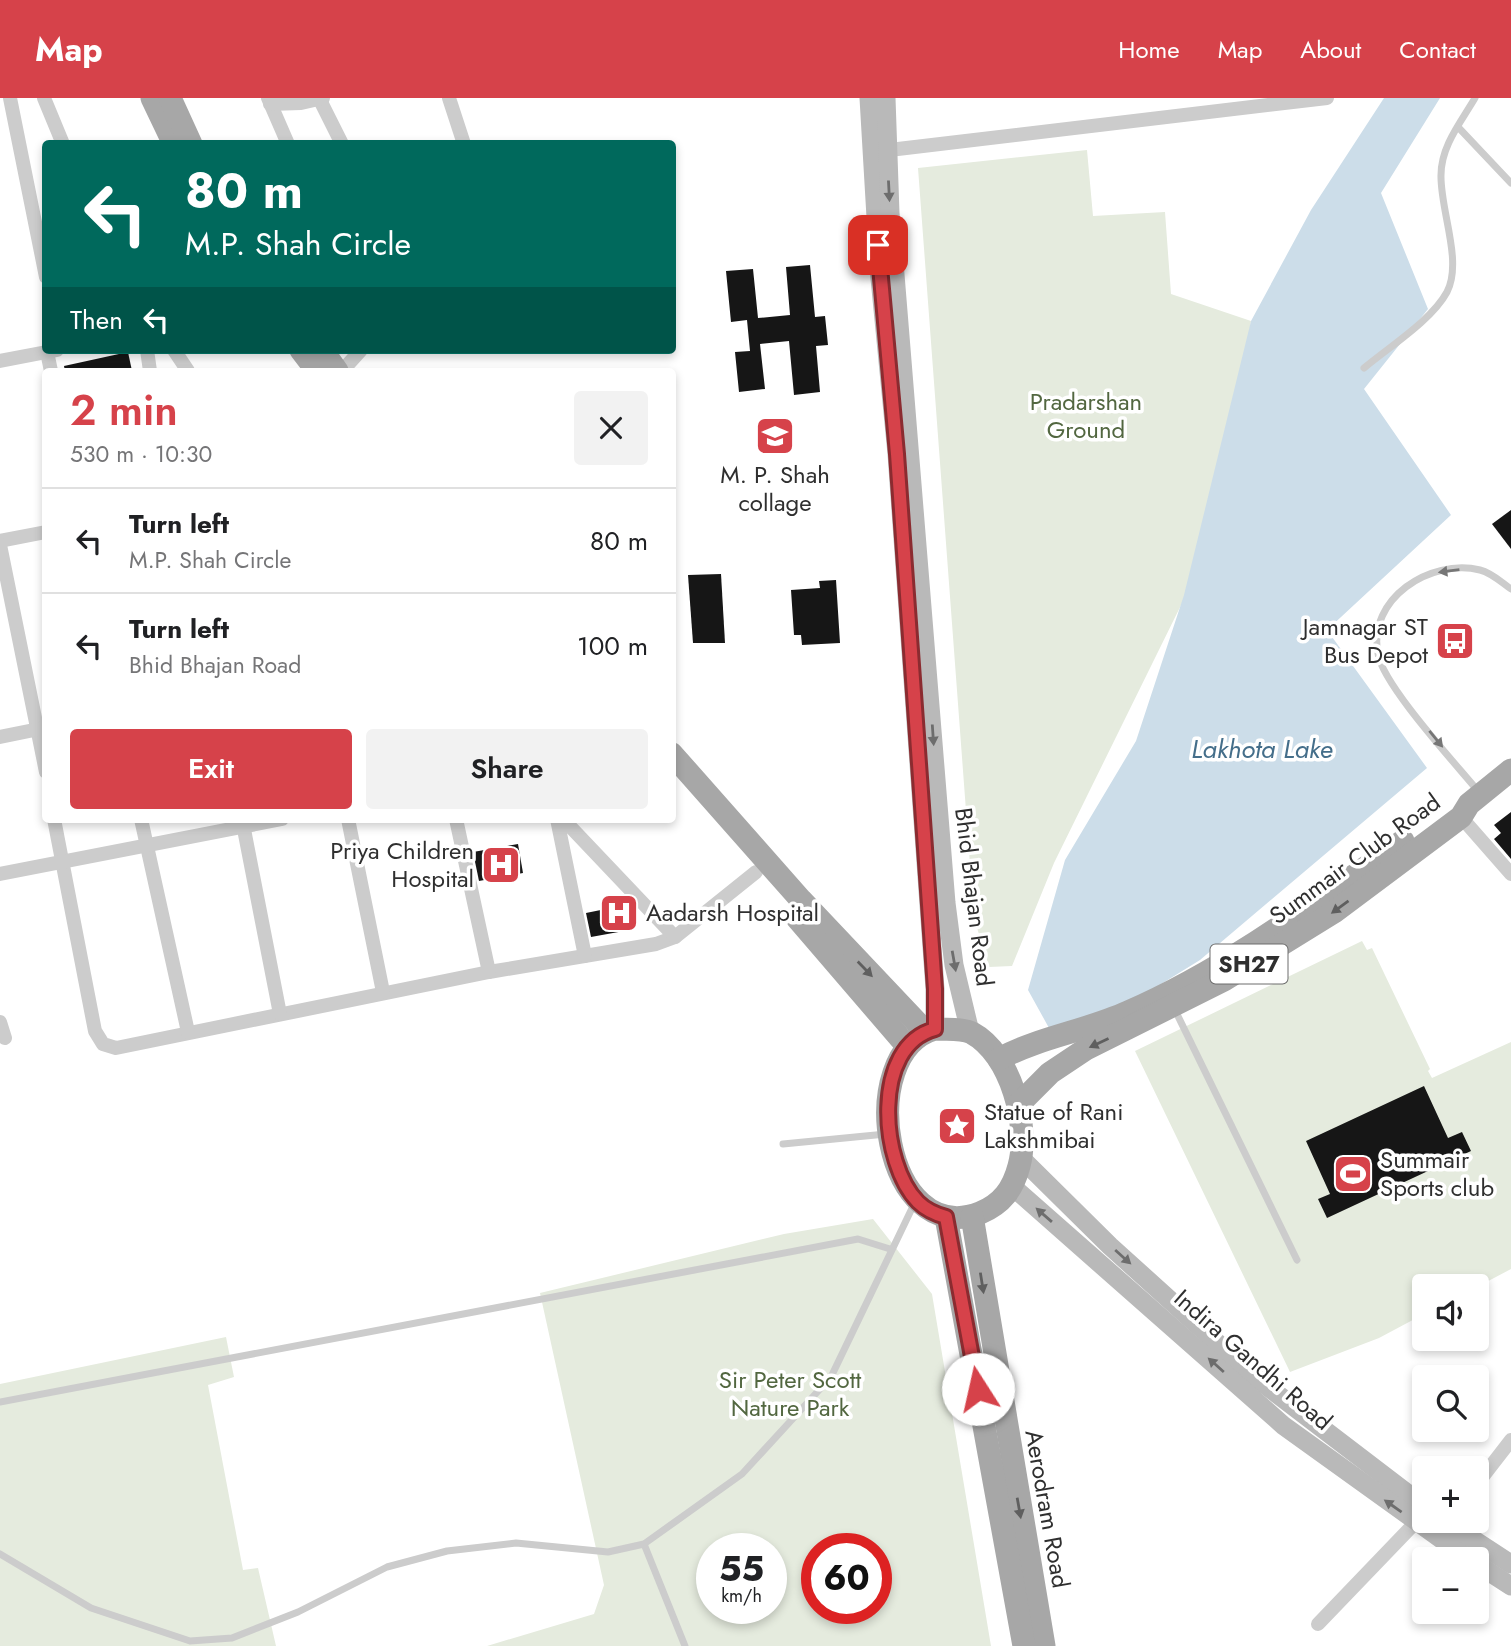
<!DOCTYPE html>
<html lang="en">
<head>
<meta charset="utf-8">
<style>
  body { margin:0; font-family:Jost,sans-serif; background:#f2f2f2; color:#202124; height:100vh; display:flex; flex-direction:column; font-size:26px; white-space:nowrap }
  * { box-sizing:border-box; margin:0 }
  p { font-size:23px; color:#757577 }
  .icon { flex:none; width:38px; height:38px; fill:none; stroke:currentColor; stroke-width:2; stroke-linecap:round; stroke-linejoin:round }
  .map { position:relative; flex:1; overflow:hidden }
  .panel { position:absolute; left:42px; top:270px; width:634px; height:455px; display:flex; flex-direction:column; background:#fff; border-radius:7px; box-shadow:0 4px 10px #0003 }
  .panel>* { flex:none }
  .top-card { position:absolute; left:42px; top:42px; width:634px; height:214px; border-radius:7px; box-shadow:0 4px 10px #0003; background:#00695c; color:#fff; overflow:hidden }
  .fabs { position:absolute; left:1412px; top:1176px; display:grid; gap:14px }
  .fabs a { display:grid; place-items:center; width:77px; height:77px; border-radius:7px; background:#fff; box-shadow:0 4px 10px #0003; font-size:35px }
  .speed { position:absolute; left:696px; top:1435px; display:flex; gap:14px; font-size:35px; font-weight:700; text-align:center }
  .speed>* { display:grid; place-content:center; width:91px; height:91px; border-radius:50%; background:#fff; box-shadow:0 4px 10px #0003; line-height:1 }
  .speed small { font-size:18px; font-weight:400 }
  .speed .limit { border:10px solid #d22; background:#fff; color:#111 }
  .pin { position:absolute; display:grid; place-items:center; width:60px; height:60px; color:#fff; margin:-30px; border-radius:14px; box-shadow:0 4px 10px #0006 }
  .me { position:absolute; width:77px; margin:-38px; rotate:350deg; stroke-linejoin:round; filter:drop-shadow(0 0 5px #0008) }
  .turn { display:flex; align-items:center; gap:24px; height:147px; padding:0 28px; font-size:32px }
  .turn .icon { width:91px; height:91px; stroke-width:2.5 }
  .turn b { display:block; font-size:49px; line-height:60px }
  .then { display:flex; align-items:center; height:66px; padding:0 28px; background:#0003; gap:14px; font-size:26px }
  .round { display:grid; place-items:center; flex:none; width:74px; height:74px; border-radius:7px; background:#f2f2f2 }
  .headline { display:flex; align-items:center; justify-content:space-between; height:119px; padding:0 28px }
  h1 { font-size:42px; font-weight:600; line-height:52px; color:#d6424a }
  .primary-button { display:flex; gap:14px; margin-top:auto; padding:14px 28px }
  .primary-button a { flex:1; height:80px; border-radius:7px; background:#d6424a; color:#fff; font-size:28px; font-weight:600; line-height:80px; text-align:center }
  .primary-button a+a { background:#f2f2f2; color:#202124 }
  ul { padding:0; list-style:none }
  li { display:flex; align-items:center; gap:21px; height:105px; padding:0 28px; border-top:2px solid #e0e0e0 }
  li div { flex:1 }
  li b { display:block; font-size:26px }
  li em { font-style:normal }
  header { display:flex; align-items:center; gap:42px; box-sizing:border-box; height:98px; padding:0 35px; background:#d6424a; color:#fff }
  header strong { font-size:33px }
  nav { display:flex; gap:38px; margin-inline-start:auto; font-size:24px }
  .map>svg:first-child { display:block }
  .green { fill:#e5ebde; fill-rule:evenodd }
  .water { fill:#ccdde9 }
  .building { fill:#161616 }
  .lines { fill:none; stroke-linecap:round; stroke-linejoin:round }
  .lane { stroke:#ccc; stroke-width:7 }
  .street { stroke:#ccc; stroke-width:14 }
  .secondary { stroke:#b9b9b9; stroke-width:19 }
  .primary { stroke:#a7a7a7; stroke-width:23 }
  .oneway { fill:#6d6d6d }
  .oneway2 { fill:#767676 }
  .oneway3 { fill:#5f5f5f }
  .route-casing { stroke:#8b2b30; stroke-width:18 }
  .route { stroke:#d6424a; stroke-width:12 }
  .labels { text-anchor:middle; stroke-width:7; stroke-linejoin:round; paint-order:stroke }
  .shield { fill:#fff; stroke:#6d6d6d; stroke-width:2 }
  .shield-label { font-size:23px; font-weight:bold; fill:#2f2f2f }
  .park-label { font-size:24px; fill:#526740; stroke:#fff }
  .poi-label { font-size:24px; fill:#2f2f2f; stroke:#fff; text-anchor:start }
  .street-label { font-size:24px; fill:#2f2f2f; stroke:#fff }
  .water-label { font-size:26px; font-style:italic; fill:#446e8a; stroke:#fff }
</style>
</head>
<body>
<header>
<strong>Map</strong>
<nav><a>Home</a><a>Map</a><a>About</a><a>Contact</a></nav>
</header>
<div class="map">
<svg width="1511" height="1548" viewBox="0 0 1511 1548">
  <rect width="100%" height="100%" fill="#fff"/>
  <!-- green -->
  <g class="green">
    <path d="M 1087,52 L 1093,118 L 1165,114 L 1171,196 L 1251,223 L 1228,367 L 1186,497 L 1054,765 L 1012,868 L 989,869 L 974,820 L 918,70 Z"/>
    <path d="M 1362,843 L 1367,852 L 1372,850 L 1430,971 L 1428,973 L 1432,980 L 1511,944 L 1511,1171 L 1477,1189 L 1424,1188 L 1424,1216 L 1379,1240 L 1290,1274 L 1135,953 Z"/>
    <path d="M 873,1121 L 932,1196 L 991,1548 L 487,1548 L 594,1516 L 604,1487 L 540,1195 L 784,1136 ZM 712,1451 L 772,1451 L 772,1510 L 712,1510 ZM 817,1451 L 877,1451 L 877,1510 L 817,1510 Z"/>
    <path d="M 226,1239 L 234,1279 L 208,1287 L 243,1472 L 258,1470 L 276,1548 L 0,1548 L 0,1286 Z"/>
  </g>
  <!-- water -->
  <path class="water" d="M 1384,0 L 1440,0 L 1381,95 L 1428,211 L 1364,291 L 1451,417 L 1327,532 L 1427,670 L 1200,862 L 1103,922 L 1049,930 L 1028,892 L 1065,762 L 1136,643 L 1184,497 L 1251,223 L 1311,112 Z"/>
  <!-- building -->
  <g class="building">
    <path d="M 810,167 L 815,219 L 825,218 L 828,247 L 816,248 L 820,294 L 794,297 L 789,243 L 760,246 L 765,291 L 739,294 L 735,254 L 750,253 L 747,222 L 731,224 L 726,173 L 753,171 L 758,220 L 790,217 L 786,169 Z"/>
    <path d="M 128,254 L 132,273 L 65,273 L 64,268 Z"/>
    <path d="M 1511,412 L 1511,451 L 1492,426 Z"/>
    <path d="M 721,476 L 725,545 L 693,545 L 688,477 Z"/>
    <path d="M 836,482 L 840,545 L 802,547 L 801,537 L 794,537 L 791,492 L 820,490 L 819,483 Z"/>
    <path d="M 1511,714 L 1511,761 L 1494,741 L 1501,735 L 1494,727 Z"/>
    <path d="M 518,746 L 523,775 L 479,783 L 473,754 Z"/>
    <path d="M 630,806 L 635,831 L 591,839 L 586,815 Z"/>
    <path d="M 1424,988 L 1448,1040 L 1462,1034 L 1471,1053 L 1327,1120 L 1318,1101 L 1330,1096 L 1306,1043 Z"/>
  </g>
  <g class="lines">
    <!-- lane -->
    <g class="lane">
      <path d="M 1458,29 L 1511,85"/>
      <path d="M 1364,270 C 1389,249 1432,222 1447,194 C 1463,163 1440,112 1441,77 C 1441,48 1461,24 1475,0"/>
      <path d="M 1478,693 C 1455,665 1383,587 1378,556 C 1367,501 1430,460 1480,472 C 1492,475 1501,484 1511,491"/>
      <path d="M 1175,912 L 1297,1162"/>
      <path d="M 783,1046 L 886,1036"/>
      <path d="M 0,1304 L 858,1141 L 890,1151"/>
      <path d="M 644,1446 L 685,1548"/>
      <path d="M 0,1456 L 91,1510 L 190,1543 L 232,1540 L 298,1514 L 387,1469 L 447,1453 L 516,1445 L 608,1454 L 644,1446 L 742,1376 L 831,1279 L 915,1104"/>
    </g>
    <!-- street -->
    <g class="street">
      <path d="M 10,0 L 46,179"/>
      <path d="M 44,0 L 63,46"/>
      <path d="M 268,0 L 288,46"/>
      <path d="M 449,0 L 464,46"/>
      <path d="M 320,2 L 342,46"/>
      <path d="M 270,6 L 301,5 L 323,0"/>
      <path d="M 881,53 L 1327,0"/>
      <path d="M 147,252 L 150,273"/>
      <path d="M 174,252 L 188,273"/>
      <path d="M 47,254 L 51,273"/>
      <path d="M 0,263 L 57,252"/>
      <path d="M 342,273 L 361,252"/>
      <path d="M 0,443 L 46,434"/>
      <path d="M 0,447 L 46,674"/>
      <path d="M 0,639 L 44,630"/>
      <path d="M 1461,719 L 1511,776"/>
      <path d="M 54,721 L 95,933 L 103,946 L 116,950 L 489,874 L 656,846 L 675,839 L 756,774"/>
      <path d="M 141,721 L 188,934"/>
      <path d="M 242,721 L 280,916"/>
      <path d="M 348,721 L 383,894"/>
      <path d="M 456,721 L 489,874"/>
      <path d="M 557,721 L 585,858"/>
      <path d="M 563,721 L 675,839"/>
      <path d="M 0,776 L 282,721"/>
      <path d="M 0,924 L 5,940"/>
      <path d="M 1477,1386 L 1511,1342"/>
      <path d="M 1318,1526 L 1416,1424"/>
    </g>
    <!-- secondary -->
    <g class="secondary">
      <path d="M 869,0 L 879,170 L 897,356 L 935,891 L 935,931"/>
      <path d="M 886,0 L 890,115 L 946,805 L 954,867 L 970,934"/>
      <path d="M 1021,1060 L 1110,1148 L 1255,1279 L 1424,1408"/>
      <path d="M 1013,1089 L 1284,1328 L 1469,1461"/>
      <path d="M 1445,1423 L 1511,1466"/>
      <path d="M 1477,1466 L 1511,1488"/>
    </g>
    <!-- primary -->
    <g class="primary">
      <path d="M 152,0 L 174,46"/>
      <path d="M 170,0 L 191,46"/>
      <path d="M 301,252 L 317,273"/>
      <path d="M 322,252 L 337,273"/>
      <path d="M 672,656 L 801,802 L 926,934"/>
      <path d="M 797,820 L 907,948"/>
      <path d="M 935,931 C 947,932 962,930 972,935 C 1011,956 1030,1028 1019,1068 C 1013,1091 1002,1106 980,1115 C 884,1152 853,954 935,931 Z"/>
      <path d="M 999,961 C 1040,939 1086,933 1128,914 C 1225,872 1318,803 1403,743"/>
      <path d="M 1018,1007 L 1050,975 L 1086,951 L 1224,882 L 1334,814 L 1461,719 L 1469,706 L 1511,672"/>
      <path d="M 972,1118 L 1044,1548"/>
      <path d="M 946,1119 L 1024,1548"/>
    </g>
  </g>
  <!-- one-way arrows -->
  <defs><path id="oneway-solid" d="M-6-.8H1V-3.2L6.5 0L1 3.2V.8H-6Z" transform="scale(1.75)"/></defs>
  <g class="oneway">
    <use href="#oneway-solid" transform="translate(889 93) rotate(87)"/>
    <use href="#oneway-solid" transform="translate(933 637) rotate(86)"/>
    <use href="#oneway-solid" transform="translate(954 863) rotate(80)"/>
    <use href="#oneway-solid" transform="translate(1044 1117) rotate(-139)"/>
    <use href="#oneway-solid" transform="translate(1123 1159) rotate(42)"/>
    <use href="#oneway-solid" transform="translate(1216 1267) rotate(-138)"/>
    <use href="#oneway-solid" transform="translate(1393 1408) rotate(-145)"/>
  </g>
  <g class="oneway2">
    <use href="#oneway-solid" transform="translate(1449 473) rotate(173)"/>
    <use href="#oneway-solid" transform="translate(1436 641) rotate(51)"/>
  </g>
  <g class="oneway3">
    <use href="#oneway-solid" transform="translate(1340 809) rotate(144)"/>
    <use href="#oneway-solid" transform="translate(865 871) rotate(46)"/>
    <use href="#oneway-solid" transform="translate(1099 945) rotate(155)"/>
    <use href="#oneway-solid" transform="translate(982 1185) rotate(81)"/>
    <use href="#oneway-solid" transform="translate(1019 1410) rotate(80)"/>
  </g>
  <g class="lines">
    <!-- route casing -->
    <g class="route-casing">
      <path id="route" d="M 878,147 L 897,356 L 935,891 L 935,931 C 871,948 880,1065 918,1104 C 926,1112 935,1116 946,1119 L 978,1291"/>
    </g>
    <!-- route -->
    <use href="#route" class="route"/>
  </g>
  <!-- icons -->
  <defs>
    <g id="university-square" transform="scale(2.0125)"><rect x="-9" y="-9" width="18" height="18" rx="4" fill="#d6424a" stroke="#fff"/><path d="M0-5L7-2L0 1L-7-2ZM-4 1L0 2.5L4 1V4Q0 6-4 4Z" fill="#fff"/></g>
    <g id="bus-square" transform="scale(2.0125)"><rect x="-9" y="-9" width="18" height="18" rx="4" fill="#d6424a" stroke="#fff"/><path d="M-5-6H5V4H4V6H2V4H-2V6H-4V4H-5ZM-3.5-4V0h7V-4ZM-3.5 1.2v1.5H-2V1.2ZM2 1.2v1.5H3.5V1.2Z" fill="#fff"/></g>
    <g id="hospital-square" transform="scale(2.0125)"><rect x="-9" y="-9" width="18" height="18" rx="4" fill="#d6424a" stroke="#fff"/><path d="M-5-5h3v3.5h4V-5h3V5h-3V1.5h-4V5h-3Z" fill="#fff"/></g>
    <g id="sight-square" transform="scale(2.0125)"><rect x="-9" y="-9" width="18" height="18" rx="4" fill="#d6424a" stroke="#fff"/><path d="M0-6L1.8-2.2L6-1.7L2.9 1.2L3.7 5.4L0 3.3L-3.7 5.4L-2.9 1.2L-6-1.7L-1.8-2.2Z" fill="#fff"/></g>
    <g id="stadium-square" transform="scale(2.0125)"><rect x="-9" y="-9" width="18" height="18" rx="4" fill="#d6424a" stroke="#fff"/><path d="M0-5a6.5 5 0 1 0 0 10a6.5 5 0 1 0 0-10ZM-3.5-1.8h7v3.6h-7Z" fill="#fff"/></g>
  </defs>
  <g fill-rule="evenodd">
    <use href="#university-square" x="775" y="338"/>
    <use href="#bus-square" x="1455" y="543"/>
    <use href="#hospital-square" x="501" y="767"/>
    <use href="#hospital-square" x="619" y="815"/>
    <use href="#sight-square" x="957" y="1028"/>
    <use href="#stadium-square" x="1353" y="1076"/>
  </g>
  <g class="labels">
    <!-- shield labels -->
    <rect class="shield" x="1210.5" y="846.5" width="77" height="39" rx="5"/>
    <g class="shield-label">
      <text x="1249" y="874">SH27</text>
    </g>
    <!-- park labels -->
    <g class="park-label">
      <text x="1086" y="312">Pradarshan<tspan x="1086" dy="28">Ground</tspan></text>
      <text x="790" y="1290">Sir Peter Scott<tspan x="790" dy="28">Nature Park</tspan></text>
    </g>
    <!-- poi labels -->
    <g class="poi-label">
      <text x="775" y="385" text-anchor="middle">M. P. Shah<tspan x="775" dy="28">collage</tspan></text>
      <text x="1428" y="537" text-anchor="end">Jamnagar ST<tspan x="1428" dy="28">Bus Depot</tspan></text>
      <text x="474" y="761" text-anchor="end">Priya Children<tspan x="474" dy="28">Hospital</tspan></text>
      <text x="646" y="823">Aadarsh Hospital</text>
      <text x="984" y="1022">Statue of Rani<tspan x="984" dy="28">Lakshmibai</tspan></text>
      <text x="1380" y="1070">Summair<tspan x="1380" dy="28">Sports club</tspan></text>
    </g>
    <!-- street labels -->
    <g class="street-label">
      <text transform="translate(1355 761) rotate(-36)" y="8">Summair Club Road</text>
      <text transform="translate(974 799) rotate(83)" y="8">Bhid Bhajan Road</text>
      <text transform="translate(1253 1262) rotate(41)" y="8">Indira Gandhi Road</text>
      <text transform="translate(1047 1411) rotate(80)" y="8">Aerodram Road</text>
    </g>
    <!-- water labels -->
    <g class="water-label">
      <text x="1262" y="660">Lakhota Lake</text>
    </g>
  </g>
</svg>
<div class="fabs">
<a><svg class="icon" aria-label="sound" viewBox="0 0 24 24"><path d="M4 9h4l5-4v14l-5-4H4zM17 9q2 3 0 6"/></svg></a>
<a><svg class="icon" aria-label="search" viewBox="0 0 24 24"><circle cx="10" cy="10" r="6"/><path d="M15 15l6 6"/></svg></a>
<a>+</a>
<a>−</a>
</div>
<div class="speed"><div>55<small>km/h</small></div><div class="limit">60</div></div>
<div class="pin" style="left:878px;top:147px;background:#d93025"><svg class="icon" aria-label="arrive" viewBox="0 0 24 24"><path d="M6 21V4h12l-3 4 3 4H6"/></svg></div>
<svg class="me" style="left:978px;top:1291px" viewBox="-20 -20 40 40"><circle r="19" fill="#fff"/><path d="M0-13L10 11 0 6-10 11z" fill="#d6424a"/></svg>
<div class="top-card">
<div class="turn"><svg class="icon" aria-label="left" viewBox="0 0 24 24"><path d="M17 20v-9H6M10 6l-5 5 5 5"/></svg><div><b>80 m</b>M.P. Shah Circle</div></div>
<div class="then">Then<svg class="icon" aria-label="left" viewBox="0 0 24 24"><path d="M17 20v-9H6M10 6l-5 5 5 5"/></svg></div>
</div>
<section class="panel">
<div class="headline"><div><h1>2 min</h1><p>530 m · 10:30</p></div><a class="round"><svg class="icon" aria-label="close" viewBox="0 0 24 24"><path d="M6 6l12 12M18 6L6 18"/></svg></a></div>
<ul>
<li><svg class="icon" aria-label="left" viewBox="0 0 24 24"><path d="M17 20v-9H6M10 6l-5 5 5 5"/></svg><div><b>Turn left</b><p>M.P. Shah Circle</p></div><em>80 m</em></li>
<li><svg class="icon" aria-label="left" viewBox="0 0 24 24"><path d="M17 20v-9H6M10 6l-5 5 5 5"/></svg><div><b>Turn left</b><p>Bhid Bhajan Road</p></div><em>100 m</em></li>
</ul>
<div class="primary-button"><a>Exit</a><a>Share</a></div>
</section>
</div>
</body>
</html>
